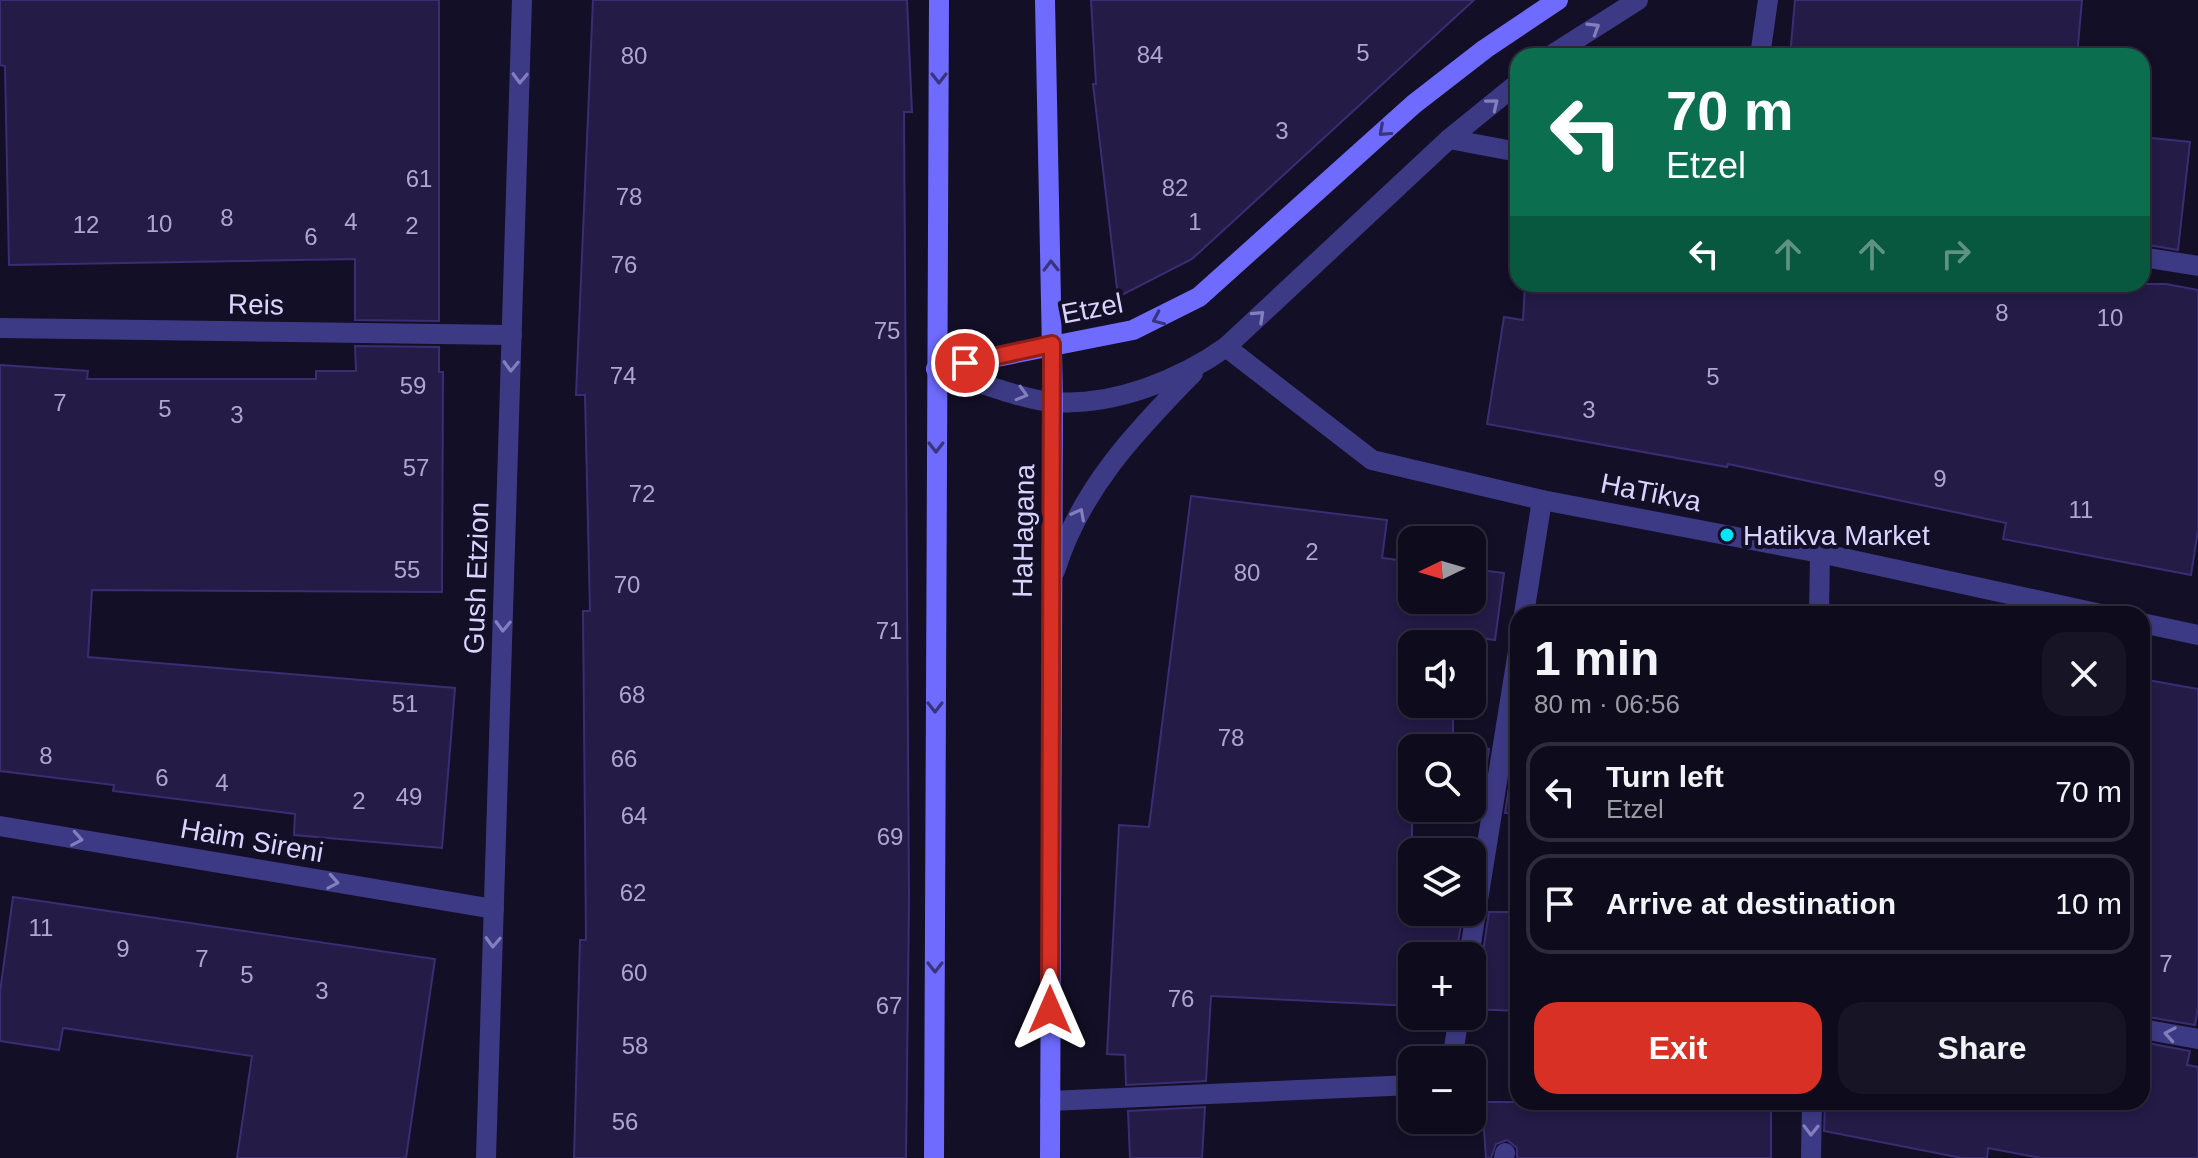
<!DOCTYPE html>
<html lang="en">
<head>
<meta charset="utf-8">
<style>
  body { margin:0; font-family:Helvetica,sans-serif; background:#171425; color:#f1f3f6; height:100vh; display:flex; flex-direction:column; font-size:30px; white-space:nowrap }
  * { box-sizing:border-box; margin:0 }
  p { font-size:26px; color:#9b9ba3 }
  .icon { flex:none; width:44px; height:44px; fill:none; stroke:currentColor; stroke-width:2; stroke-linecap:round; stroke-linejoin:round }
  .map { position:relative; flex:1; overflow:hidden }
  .drawer { position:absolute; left:1510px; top:606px; width:640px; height:504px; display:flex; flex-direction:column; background:#0e0b1c; border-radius:24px; box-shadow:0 4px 12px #0003,0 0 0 2px #2e2b3b }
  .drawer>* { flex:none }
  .hud { position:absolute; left:1510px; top:48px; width:640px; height:244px; border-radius:24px; box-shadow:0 4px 12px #0003,0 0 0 2px #2e2b3b; background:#0b6e4f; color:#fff; overflow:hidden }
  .needle { width:52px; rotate:265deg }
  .buttons { position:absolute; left:1398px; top:526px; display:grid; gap:16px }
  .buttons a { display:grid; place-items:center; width:88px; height:88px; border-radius:16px; background:#0e0b1c; box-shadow:0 4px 12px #0003,0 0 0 2px #2e2b3b; font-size:40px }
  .pin { position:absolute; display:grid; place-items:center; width:68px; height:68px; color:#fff; margin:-34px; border:4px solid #fff; border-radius:50%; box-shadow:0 2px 8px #0007 }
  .me { position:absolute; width:88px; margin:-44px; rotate:0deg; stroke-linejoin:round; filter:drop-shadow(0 0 6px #0008) }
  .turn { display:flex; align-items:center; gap:28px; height:168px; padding:0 24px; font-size:36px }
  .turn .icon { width:104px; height:104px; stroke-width:2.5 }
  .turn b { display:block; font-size:56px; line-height:68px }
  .lanes { display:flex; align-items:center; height:76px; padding:0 24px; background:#0003; justify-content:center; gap:40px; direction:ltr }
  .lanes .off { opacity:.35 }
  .round { display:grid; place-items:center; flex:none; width:84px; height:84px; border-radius:24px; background:#171425 }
  .head { display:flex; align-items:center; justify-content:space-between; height:136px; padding:0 24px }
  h1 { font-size:48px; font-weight:800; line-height:60px }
  .cta { display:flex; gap:16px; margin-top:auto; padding:16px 24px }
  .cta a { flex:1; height:92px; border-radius:24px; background:#d93025; color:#fff; font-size:32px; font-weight:800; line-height:92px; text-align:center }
  .cta a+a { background:#171425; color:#f1f3f6 }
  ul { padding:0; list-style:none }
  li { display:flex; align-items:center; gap:24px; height:100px; margin:0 16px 12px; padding:0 8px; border:4px solid #2e2b3b; border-radius:24px }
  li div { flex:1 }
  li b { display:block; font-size:30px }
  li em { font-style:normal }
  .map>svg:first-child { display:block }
  .building { fill:#241b47; stroke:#3b2d73; stroke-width:2 }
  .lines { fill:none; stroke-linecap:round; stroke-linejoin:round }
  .lane { stroke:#3d3a85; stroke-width:20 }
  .street { stroke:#3d3a85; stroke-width:20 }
  .secondary { stroke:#6f6bff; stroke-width:20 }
  .oneway { stroke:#837fbc }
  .oneway2 { stroke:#38347d }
  .route-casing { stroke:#8d1f18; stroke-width:20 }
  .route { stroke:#d93025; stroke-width:14 }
  .poi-dot { fill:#00e5ff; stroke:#130f26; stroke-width:3 }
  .labels { text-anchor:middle; stroke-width:8; stroke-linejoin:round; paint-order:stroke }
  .number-label { font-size:24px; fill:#aca6d1 }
  .street-label { font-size:28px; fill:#d9d4ff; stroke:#130f26 }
  .poi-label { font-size:28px; fill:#d9d4ff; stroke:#130f26; text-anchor:start }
</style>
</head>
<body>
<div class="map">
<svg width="2198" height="1158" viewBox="0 0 2198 1158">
  <rect width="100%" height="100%" fill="#130f26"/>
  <!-- building -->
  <g class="building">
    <path d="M 0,0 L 439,0 L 439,321 L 355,320 L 355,259 L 9,265 L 5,66 L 0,65 Z"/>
    <path d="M 593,0 L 907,0 L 912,112 L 904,112 L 909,901 L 906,1158 L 574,1158 L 580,940 L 586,940 L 583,611 L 590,611 L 585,395 L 576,395 Z"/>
    <path d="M 1091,0 L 1474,0 L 1192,259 L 1118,297 L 1093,84 L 1096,84 Z"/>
    <path d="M 1795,0 L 2082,0 L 2077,56 L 1790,56 Z"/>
    <path d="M 2142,137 L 2190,142 L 2178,250 L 2142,244 Z"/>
    <path d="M 1525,284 L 2166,284 L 2198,290 L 2198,530 L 2191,575 L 2003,539 L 2006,523 L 1728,464 L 1727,467 L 1487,424 L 1504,317 L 1523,320 Z"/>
    <path d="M 355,346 L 439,347 L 439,372 L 443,372 L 442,592 L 92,590 L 88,657 L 455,688 L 442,848 L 294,835 L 295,814 L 113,791 L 114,785 L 0,771 L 0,365 L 88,371 L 87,379 L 316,379 L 316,371 L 356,371 Z"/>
    <path d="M 1191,496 L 1387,520 L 1382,558 L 1412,562 L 1412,600 L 1472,600 L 1472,569 L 1504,573 L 1495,640 L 1453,634 L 1453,644 L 1412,644 L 1412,704 L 1453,704 L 1453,748 L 1412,748 L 1412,808 L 1472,808 L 1472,748 L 1489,749 L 1479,812 L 1412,812 L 1412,912 L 1463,912 L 1456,956 L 1412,956 L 1412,1006 L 1211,996 L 1206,1081 L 1126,1085 L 1125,1055 L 1107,1054 L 1119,825 L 1149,827 Z"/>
    <path d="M 2142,679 L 2198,689 L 2198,1007 L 2195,1025 L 2142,1016 Z"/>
    <path d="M 1515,749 L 1518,813 L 1505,813 Z"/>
    <path d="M 13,897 L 435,959 L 406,1158 L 237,1158 L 252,1056 L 63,1028 L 59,1050 L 0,1041 L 0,992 Z"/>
    <path d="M 1489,912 L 1518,912 L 1518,1011 L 1472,1009 L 1472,968 L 1482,959 Z"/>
    <path d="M 2142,1042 L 2190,1051 L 2187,1065 L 2198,1067 L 2198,1158 L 2041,1158 L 1988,1148 L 1987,1158 L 1962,1158 L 1824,1131 L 1825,1102 L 2142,1102 Z"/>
    <path d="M 1482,1102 L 1771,1102 L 1771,1158 L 1517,1158 L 1517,1148 L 1507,1140 L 1496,1144 L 1491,1158 L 1486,1158 Z"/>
    <path d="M 1205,1107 L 1202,1158 L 1130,1158 L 1128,1111 Z"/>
  </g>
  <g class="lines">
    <!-- lane -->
    <g class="lane">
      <path d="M 1550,56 L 1638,0"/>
      <path d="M 936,369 C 967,378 1025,401 1054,402 C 1113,406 1180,380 1226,347 L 1449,139 L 1518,83"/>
      <path d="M 1055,571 C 1080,490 1135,432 1193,373"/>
    </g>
    <!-- street -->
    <g class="street">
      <path d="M 1760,56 L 1768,0"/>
      <path d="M 1449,139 L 1518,152"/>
      <path d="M 2142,257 L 2198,266"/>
      <path d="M 0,328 L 512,335"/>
      <path d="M 1226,347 L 1372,460 L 1542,500 L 1820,553 L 2101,614"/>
      <path d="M 1524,614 L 1542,500"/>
      <path d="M 1819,614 L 1820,553"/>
      <path d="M 2142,623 L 2198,635"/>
      <path d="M 0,826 L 494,909"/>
      <path d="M 1469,956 L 1518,651"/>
      <path d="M 2142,1029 L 2198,1039"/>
      <path d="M 1452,1060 L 1459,1016"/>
      <path d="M 1050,1101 L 1412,1085"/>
      <path d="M 486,1158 L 522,0"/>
      <path d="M 1504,1158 L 1505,1153"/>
      <path d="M 1811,1158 L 1812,1102"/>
    </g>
    <!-- secondary -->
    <g class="secondary">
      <path d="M 1045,0 L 1053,402 L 1050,1158"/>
      <path d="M 936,369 L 1133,330 L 1199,297 L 1414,104 L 1485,49 L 1558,0"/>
      <path d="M 934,1158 L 939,0"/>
    </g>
  </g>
  <!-- one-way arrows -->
  <defs><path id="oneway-chevron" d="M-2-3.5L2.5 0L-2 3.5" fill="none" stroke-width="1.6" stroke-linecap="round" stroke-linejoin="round" transform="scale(2)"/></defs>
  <g class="oneway">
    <use href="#oneway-chevron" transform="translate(1594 28) rotate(-32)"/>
    <use href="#oneway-chevron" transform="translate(520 78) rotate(92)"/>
    <use href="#oneway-chevron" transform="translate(1493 104) rotate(-39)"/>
    <use href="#oneway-chevron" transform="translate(1259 316) rotate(-43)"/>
    <use href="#oneway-chevron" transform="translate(511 366) rotate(92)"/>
    <use href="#oneway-chevron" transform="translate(1022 394) rotate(16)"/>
    <use href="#oneway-chevron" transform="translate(1079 514) rotate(-62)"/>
    <use href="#oneway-chevron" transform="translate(503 626) rotate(92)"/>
    <use href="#oneway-chevron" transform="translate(77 839) rotate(10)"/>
    <use href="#oneway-chevron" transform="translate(333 882) rotate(10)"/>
    <use href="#oneway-chevron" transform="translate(493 942) rotate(92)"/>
    <use href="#oneway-chevron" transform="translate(2170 1034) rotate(-170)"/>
    <use href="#oneway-chevron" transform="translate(1811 1130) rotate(91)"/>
  </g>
  <g class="oneway2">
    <use href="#oneway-chevron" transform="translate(939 78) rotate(90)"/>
    <use href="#oneway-chevron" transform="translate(1384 131) rotate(138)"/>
    <use href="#oneway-chevron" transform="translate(1051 266) rotate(-91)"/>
    <use href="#oneway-chevron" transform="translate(1158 319) rotate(156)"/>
    <use href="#oneway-chevron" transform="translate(936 447) rotate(90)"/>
    <use href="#oneway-chevron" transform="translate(935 707) rotate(90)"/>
    <use href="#oneway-chevron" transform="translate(935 967) rotate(90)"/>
  </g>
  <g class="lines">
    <!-- route casing -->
    <g class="route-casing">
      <path id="route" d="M 965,363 L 1052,344 L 1050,1010"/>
    </g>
    <!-- route -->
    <use href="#route" class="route"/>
  </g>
  <!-- markers -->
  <circle class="poi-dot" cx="1727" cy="535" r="8"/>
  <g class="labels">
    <!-- number labels -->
    <g class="number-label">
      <text x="1363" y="61">5</text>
      <text x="1150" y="63">84</text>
      <text x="634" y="64">80</text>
      <text x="1282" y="139">3</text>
      <text x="419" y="187">61</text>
      <text x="1175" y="196">82</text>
      <text x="629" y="205">78</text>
      <text x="227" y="226">8</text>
      <text x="351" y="230">4</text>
      <text x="1195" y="230">1</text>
      <text x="159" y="232">10</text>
      <text x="86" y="233">12</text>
      <text x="412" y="234">2</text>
      <text x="311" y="245">6</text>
      <text x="624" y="273">76</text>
      <text x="2002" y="321">8</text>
      <text x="2110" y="326">10</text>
      <text x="887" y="339">75</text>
      <text x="623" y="384">74</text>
      <text x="1713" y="385">5</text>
      <text x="413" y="394">59</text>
      <text x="60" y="411">7</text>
      <text x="165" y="417">5</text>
      <text x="1589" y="418">3</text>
      <text x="237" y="423">3</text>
      <text x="416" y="476">57</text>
      <text x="1940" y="487">9</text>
      <text x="642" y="502">72</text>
      <text x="2081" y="518">11</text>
      <text x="1312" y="560">2</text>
      <text x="407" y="578">55</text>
      <text x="1247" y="581">80</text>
      <text x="627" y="593">70</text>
      <text x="889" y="639">71</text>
      <text x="632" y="703">68</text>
      <text x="405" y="712">51</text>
      <text x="1231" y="746">78</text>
      <text x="46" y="764">8</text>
      <text x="624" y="767">66</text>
      <text x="162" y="786">6</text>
      <text x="222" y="791">4</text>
      <text x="409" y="805">49</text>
      <text x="359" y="809">2</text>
      <text x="634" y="824">64</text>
      <text x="890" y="845">69</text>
      <text x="633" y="901">62</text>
      <text x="41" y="936">11</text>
      <text x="123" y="957">9</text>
      <text x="202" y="967">7</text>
      <text x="2166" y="972">7</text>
      <text x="634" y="981">60</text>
      <text x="247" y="983">5</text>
      <text x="322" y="999">3</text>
      <text x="1181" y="1007">76</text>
      <text x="889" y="1014">67</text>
      <text x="635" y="1054">58</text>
      <text x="625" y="1130">56</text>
    </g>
    <!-- street labels -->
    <g class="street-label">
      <text transform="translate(256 304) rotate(1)" y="10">Reis</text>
      <text transform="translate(1092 308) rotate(-11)" y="10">Etzel</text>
      <text transform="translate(1651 492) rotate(11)" y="10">HaTikva</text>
      <text transform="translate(1023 531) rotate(-89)" y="10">HaHagana</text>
      <text transform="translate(476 578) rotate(-88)" y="10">Gush Etzion</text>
      <text transform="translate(252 840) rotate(10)" y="10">Haim Sireni</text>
    </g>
    <!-- poi labels -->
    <g class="poi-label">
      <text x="1743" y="545">Hatikva Market</text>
    </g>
  </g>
</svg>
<div class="buttons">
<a><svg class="needle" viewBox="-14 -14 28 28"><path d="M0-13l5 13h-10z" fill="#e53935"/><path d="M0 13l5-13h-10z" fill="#9b9ba3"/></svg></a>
<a><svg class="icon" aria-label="sound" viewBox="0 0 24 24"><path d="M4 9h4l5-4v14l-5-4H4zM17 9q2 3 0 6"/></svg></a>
<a><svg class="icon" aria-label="search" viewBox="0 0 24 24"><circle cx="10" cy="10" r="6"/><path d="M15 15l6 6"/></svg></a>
<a><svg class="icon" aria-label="layers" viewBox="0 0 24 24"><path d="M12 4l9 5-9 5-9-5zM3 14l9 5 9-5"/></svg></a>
<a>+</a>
<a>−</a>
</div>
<div class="pin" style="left:965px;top:363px;background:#d93025"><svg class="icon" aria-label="arrive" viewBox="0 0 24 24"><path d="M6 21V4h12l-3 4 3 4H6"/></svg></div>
<svg class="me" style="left:1050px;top:1010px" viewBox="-20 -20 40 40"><path d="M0-17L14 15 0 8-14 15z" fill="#d93025" stroke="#fff" stroke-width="4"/></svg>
<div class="hud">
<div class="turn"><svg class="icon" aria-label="left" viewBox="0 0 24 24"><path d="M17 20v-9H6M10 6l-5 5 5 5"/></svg><div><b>70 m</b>Etzel</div></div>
<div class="lanes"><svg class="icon" aria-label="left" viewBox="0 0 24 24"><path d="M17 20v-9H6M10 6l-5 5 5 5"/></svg><svg class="icon off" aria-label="ahead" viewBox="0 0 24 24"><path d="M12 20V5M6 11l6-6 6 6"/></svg><svg class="icon off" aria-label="ahead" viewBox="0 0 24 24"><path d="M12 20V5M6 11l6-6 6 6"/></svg><svg class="icon off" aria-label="right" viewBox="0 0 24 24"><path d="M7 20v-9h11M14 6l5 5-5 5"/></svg></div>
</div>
<section class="drawer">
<div class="head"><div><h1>1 min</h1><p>80 m · 06:56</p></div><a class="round"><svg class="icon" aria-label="close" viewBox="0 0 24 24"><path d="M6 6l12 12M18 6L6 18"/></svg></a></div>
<ul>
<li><svg class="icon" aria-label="left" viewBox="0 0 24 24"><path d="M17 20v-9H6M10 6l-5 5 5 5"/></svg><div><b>Turn left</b><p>Etzel</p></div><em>70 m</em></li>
<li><svg class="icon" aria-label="arrive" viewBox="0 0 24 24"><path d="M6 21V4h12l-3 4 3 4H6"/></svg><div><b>Arrive at destination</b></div><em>10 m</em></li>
</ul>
<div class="cta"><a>Exit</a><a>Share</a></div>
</section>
</div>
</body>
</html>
